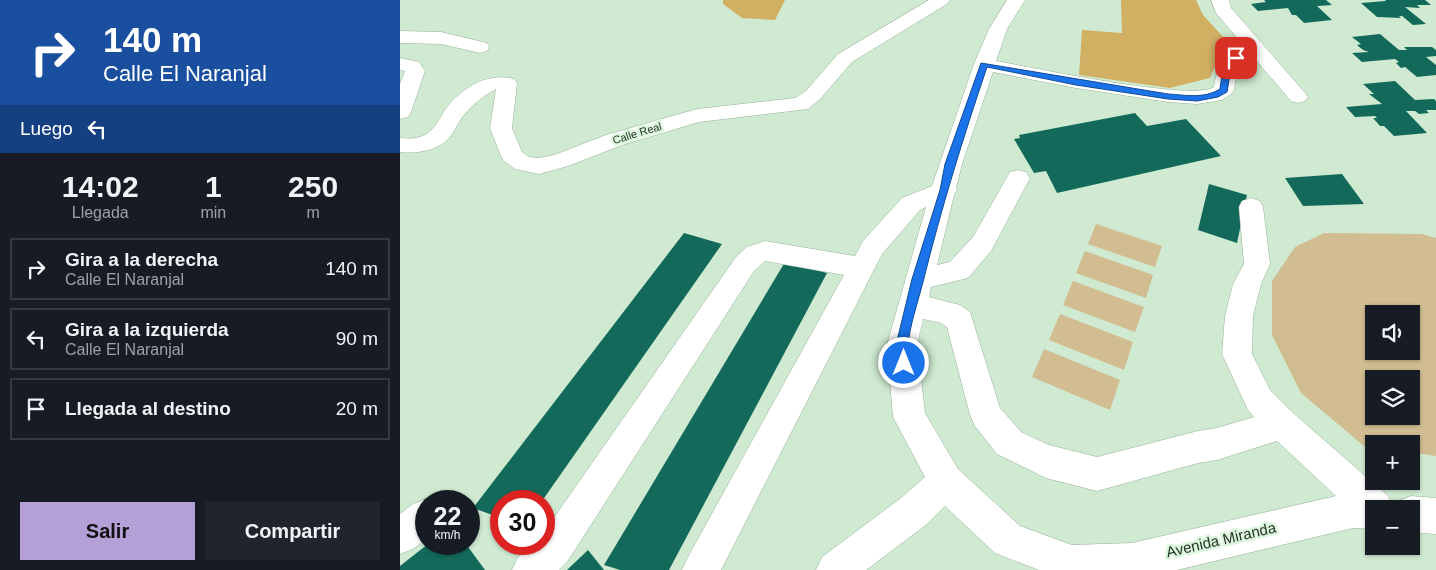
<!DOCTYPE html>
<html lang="es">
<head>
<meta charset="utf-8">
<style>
  body { margin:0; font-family:Arial,sans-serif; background:#20242c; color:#f1f3f6; height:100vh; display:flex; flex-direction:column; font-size:19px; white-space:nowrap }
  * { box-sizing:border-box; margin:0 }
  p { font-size:16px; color:#9ea1a6 }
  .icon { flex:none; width:28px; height:28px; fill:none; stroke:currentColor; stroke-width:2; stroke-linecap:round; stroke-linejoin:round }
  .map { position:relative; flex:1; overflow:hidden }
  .details { display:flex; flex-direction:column; background:#171b24; width:400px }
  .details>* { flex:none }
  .guide { background:#1a4fa0; color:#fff; overflow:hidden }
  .buttons { position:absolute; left:965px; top:305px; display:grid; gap:10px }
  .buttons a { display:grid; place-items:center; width:55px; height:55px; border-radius:0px; background:#171b24; box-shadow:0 1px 4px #0004; font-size:25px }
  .speed { position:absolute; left:15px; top:490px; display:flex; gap:10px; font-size:25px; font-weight:700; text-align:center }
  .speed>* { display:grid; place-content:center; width:65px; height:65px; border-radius:50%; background:#171b24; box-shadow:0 1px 4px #0004; line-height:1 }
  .speed small { font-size:12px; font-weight:400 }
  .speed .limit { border:8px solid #d22; background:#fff; color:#111 }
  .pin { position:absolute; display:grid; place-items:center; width:42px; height:42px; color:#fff; margin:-21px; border-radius:10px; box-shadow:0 2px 8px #0006 }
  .me { position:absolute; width:55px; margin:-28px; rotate:0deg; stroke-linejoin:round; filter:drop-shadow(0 0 4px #0008) }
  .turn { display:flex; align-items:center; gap:18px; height:105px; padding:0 20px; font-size:22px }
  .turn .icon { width:65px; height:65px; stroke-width:2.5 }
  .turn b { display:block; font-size:35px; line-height:42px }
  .then { display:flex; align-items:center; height:48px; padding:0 20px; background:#0003; gap:10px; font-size:19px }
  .eta { display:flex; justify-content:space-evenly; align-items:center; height:85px; text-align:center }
  .eta b { font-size:30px; font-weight:800; line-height:35px }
  .primary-button { display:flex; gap:10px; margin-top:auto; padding:10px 20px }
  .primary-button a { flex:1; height:58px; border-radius:0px; background:#b4a0d7; color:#111; font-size:20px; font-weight:800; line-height:58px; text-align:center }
  .primary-button a+a { background:#20242c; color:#f1f3f6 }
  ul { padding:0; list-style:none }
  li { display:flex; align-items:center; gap:15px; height:62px; margin:0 10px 8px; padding:0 10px; border:2px solid #363941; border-radius:0px }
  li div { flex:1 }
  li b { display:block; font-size:19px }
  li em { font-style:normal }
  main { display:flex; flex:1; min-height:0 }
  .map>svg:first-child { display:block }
  .green { fill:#d1bd91; fill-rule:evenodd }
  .forest { fill:#d1b064 }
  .building { fill:#136a5a }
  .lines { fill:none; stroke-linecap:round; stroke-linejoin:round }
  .minor-casing { stroke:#98b199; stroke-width:1 }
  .minor { fill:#fff; fill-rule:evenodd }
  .route { fill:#1a73e8; stroke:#114b97 }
  .labels { text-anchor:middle; stroke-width:5; stroke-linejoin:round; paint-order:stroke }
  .far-street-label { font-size:11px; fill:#283229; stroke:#dcf7de }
  .near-street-label { font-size:15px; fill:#283229; stroke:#dcf7de }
</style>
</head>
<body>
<main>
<section class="details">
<div class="guide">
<div class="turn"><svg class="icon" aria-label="right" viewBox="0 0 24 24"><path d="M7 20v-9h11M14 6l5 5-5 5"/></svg><div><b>140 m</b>Calle El Naranjal</div></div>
<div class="then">Luego<svg class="icon" aria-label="left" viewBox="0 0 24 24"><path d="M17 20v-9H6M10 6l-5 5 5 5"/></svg></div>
</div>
<div class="eta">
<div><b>14:02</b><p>Llegada</p></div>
<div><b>1</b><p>min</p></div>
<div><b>250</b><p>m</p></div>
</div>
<ul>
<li><svg class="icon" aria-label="right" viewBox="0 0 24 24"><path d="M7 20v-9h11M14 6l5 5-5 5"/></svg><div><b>Gira a la derecha</b><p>Calle El Naranjal</p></div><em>140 m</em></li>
<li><svg class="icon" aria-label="left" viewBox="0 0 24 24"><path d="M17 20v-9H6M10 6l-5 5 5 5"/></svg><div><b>Gira a la izquierda</b><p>Calle El Naranjal</p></div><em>90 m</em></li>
<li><svg class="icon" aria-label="arrive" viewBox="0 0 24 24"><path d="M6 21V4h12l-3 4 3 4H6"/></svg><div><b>Llegada al destino</b></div><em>20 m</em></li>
</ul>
<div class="primary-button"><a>Salir</a><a>Compartir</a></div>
</section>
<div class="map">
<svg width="1036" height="570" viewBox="0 0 1036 570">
  <rect width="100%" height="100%" fill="#cfead1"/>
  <!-- green -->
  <g class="green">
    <path d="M 696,224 L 762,246 L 755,267 L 688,244 Z"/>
    <path d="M 924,233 L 1022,234 L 1036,238 L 1036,456 L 1011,452 L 1011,444 L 974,444 L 974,447 L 964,446 L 901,393 L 872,335 L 872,281 L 895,247 ZM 974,314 L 1011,314 L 1011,351 L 974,351 ZM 974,379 L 1011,379 L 1011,416 L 974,416 Z"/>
    <path d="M 685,251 L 753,275 L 746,298 L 676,273 Z"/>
    <path d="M 673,281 L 744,307 L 735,332 L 663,305 Z"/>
    <path d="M 660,314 L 733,342 L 724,370 L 649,340 Z"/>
    <path d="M 644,349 L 720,380 L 710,410 L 632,377 Z"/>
  </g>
  <!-- forest -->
  <g class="forest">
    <path d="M 323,0 L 385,0 L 375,20 L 342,18 L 323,4 Z"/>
    <path d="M 721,0 L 796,0 L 803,15 L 826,40 L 810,78 L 770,88 L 679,75 L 682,30 L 722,33 Z"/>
  </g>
  <!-- building -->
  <g class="building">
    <path d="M 864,0 L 926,0 L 932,5 L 917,6 L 932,20 L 904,23 L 896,15 L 892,15 L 888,8 L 858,11 L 851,4 L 866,2 Z"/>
    <path d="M 985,0 L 1025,0 L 1031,5 L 1017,5 L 1020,8 L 1005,7 L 1026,24 L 1013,25 L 1002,16 L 999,16 L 1001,18 L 977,17 L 961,3 L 986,1 Z"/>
    <path d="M 980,34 L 999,50 L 1007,50 L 1004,47 L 1032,47 L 1036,50 L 1036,56 L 1026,57 L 1036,65 L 1036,75 L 1017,77 L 1005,67 L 1001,68 L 996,63 L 999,62 L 995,59 L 962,62 L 952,53 L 969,52 L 963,50 L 957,45 L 961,44 L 952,37 Z"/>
    <path d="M 995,81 L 1015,100 L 1034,99 L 1036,101 L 1036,110 L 1026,110 L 1029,113 L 1019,114 L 1015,111 L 1006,111 L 1027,133 L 994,136 L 984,126 L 980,126 L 973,118 L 977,118 L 975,116 L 955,117 L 946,107 L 982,104 L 969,94 L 974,94 L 963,84 Z"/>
    <path d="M 735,113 L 747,126 L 786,119 L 821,156 L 657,193 L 646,171 L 634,173 L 614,139 L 620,138 L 619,135 Z"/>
    <path d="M 942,174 L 964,204 L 903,206 L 885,178 Z"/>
    <path d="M 809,184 L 847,195 L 837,243 L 798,230 Z"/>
    <path d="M 284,233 L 322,244 L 142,501 L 101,501 L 101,518 L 73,508 Z"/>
    <path d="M 385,262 L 427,273 L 269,570 L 220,570 L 204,565 Z"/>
    <path d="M 28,544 L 66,544 L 85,570 L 0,570 L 0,566 Z"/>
    <path d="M 188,550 L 204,570 L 167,570 Z"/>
  </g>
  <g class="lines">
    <!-- minor casing -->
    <g class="minor-casing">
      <g id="minor">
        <path d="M 529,0 L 550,0 L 547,4 L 452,62 L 420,99 L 408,109 L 299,122 L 222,145 L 168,166 L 139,174 L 115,169 L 104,161 L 101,156 L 90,128 L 96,89 C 84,95 72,105 63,116 C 57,124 54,133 48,139 C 37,151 15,154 0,152 L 0,138 C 11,139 20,139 29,132 C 37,126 40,117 45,110 C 62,88 86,72 114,79 L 117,83 L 112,128 L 122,152 L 129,157 L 139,158 L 154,155 L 206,135 L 297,109 L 395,98 L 406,91 L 438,54 Z"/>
        <path d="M 607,0 L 625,0 L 607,29 L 596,61 C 630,67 792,102 814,87 C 817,71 821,49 843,54 L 846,58 L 837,69 L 834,90 L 831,94 L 822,100 L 797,104 L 768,102 L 676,88 L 593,72 L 562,164 L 556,188 L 557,190 L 554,195 L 537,265 L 550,262 L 573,237 L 610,172 L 618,170 L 626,172 L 630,178 L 591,251 L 568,278 L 531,287 L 529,297 L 560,305 L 570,312 L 600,408 L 621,432 L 649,445 L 697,457 L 798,431 L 817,428 L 854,417 L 848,410 L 822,354 L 825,316 L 833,284 L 844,264 L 839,207 L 842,201 L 851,198 L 860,201 L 863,207 L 870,264 L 861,284 L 853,316 L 852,354 L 870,390 L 893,413 L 988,496 L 993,509 L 974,509 L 974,529 L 953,528 L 777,570 L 639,570 L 595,553 L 545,506 L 527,524 L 466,570 L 416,570 L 422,557 L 501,498 L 525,477 L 493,417 L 487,345 L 526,207 L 520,210 L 482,254 L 321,570 L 282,570 L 288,557 L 444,275 L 365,261 L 354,271 L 167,562 L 159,570 L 112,570 L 118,557 L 132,544 L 144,544 L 144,532 L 336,257 L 347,247 L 365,241 L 455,256 L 463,241 L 502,198 L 532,186 L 574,64 L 589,29 ZM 523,319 L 541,323 L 547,327 L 570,415 L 575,426 L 597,454 L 646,478 L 697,491 L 798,463 L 817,460 L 877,441 L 936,496 L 732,543 L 672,545 L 620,526 L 558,469 L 525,413 L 517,345 Z"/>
        <path d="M 811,0 L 829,0 L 831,8 L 905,93 L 908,97 L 905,101 L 898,103 L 891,101 L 816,13 Z"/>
        <path d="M 0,31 L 41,32 L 87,43 L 89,47 L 87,51 L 80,53 L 41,44 L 0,43 Z"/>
        <path d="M 0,58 L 19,62 L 25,71 L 11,112 L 8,117 L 0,119 L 0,84 L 5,71 L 0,70 Z"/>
        <path d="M 1011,496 L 1036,498 L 1036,534 L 1011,532 L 1011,509 L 995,509 L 998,501 Z"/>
        <path d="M 26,499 L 31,501 L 26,501 L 26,539 L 13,549 L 0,554 L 0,514 L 13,504 Z"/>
      </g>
    </g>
    <!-- minor -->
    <use href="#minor" class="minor"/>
  </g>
  <!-- route -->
  <path class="route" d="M 833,56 L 840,58 L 831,68 L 827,92 L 818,97 L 797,101 L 768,99 L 676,85 L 587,67 C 563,138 541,209 523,282 C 518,302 510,324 508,345 C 507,352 511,360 508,367 L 504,369 L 499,367 L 496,345 L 512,279 L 540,190 L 545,164 L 581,63 L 768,94 C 785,95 804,99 820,89 L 823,68 Z"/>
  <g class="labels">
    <!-- far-street labels -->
    <g class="far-street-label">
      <text transform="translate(237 133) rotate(-17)" y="4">Calle Real</text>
    </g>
    <!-- near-street labels -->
    <g class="near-street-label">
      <text transform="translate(821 540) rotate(-13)" y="5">Avenida Miranda</text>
    </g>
  </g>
</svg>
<div class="buttons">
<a><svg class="icon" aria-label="sound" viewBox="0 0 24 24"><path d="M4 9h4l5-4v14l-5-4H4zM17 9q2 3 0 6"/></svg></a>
<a><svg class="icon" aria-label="layers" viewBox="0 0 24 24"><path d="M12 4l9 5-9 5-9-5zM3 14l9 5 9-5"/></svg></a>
<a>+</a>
<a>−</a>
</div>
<div class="speed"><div>22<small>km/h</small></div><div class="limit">30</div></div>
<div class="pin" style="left:836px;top:58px;background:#d93025"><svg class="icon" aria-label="arrive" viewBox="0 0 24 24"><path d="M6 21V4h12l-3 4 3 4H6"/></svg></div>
<svg class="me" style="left:504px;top:363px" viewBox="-20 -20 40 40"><circle r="17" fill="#1a73e8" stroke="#fff" stroke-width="3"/><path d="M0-11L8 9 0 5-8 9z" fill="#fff"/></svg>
</div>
</main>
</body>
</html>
